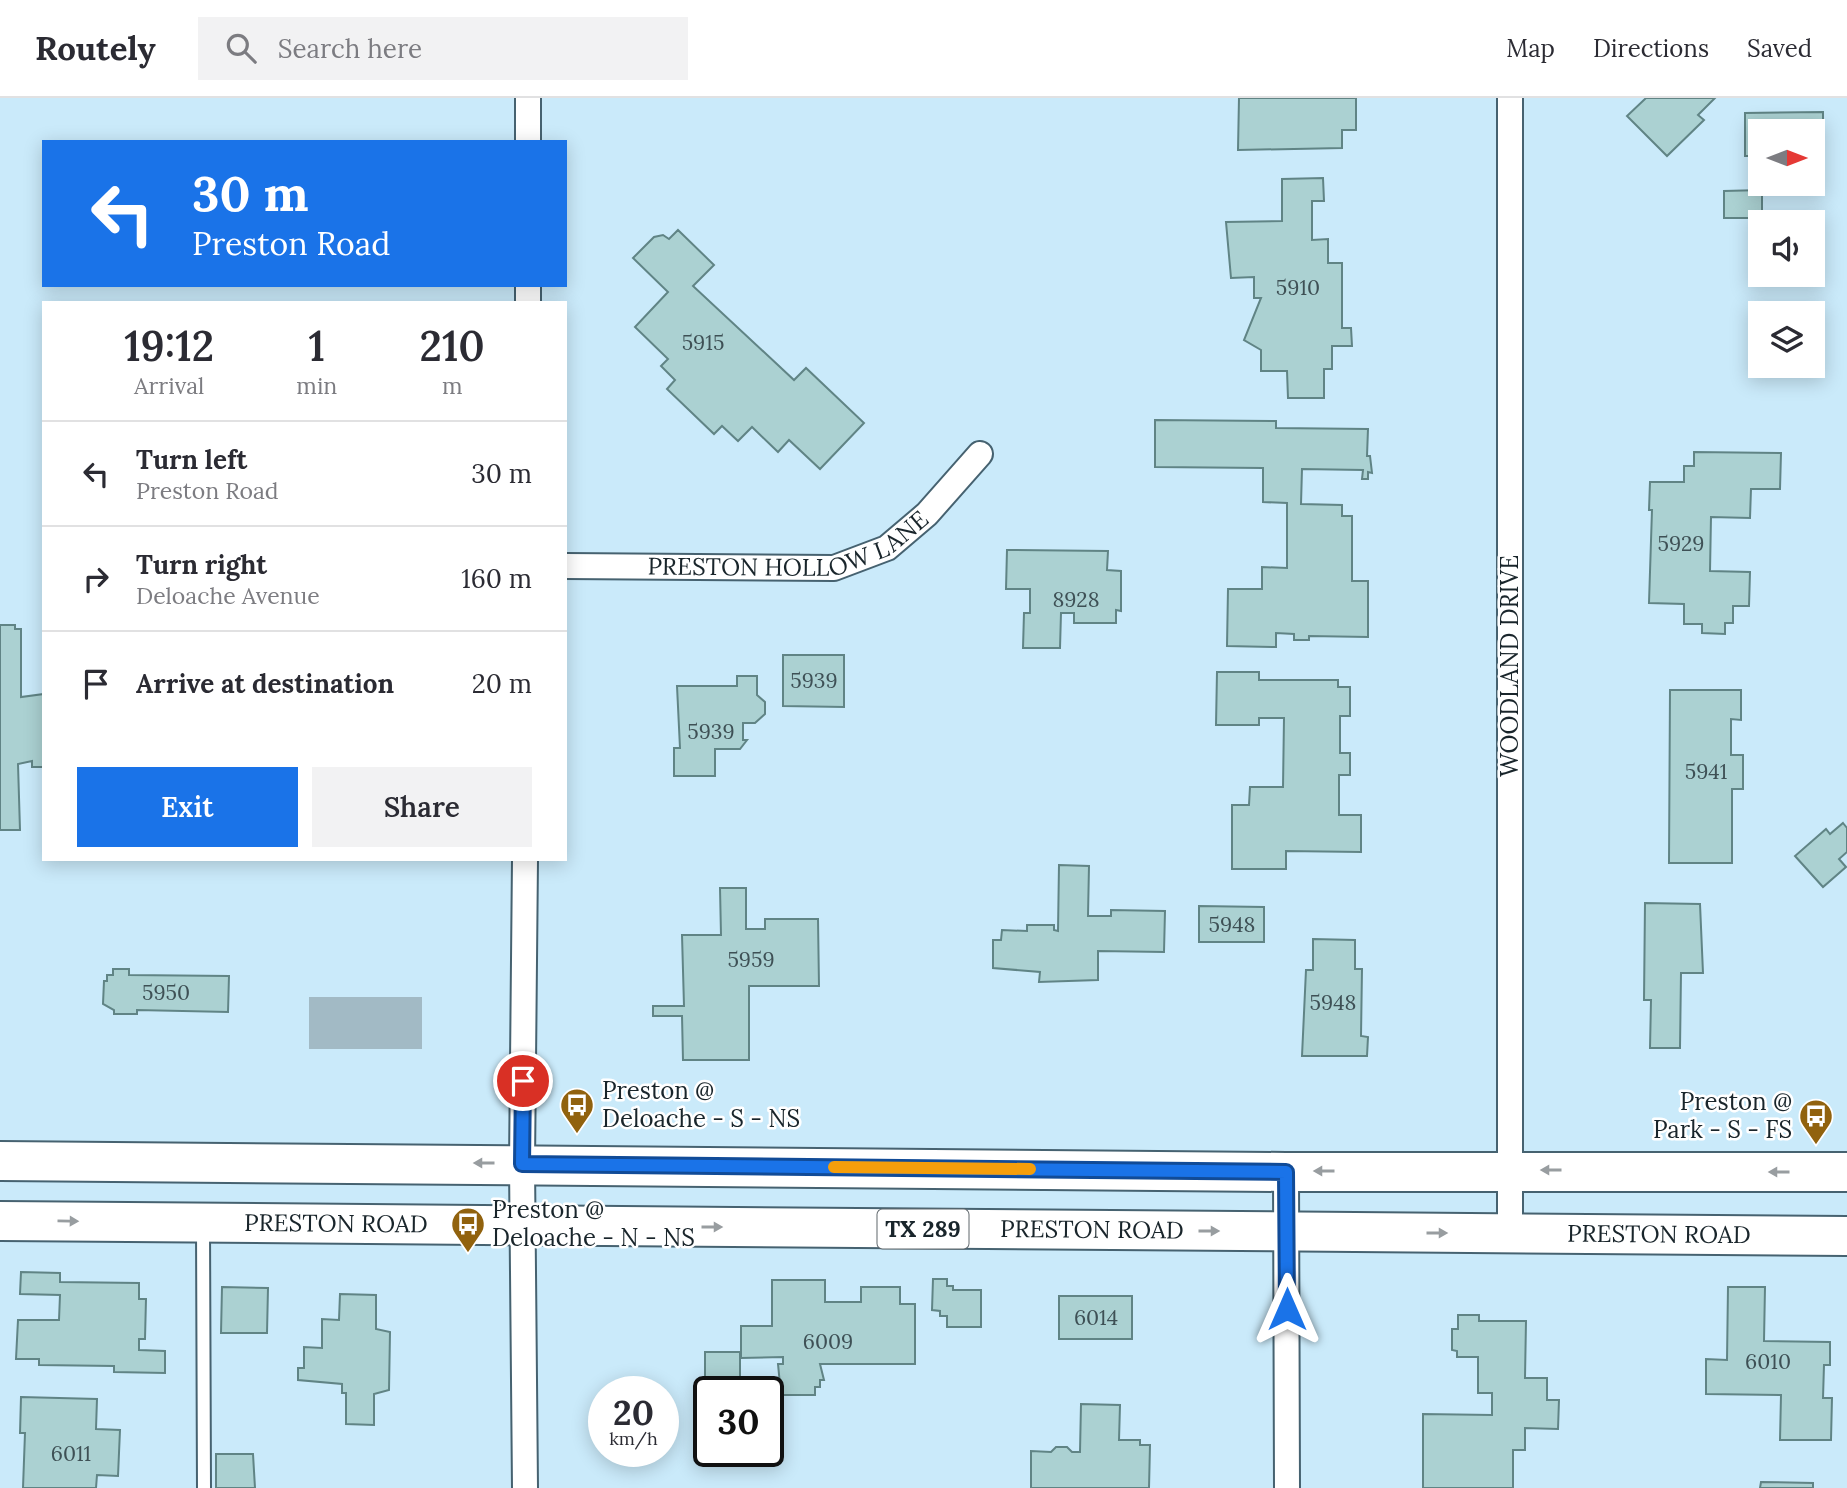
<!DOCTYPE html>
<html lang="en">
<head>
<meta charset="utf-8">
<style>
  body { margin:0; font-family:Lora,serif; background:#f2f2f3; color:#2b2b33; height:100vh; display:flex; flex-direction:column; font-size:26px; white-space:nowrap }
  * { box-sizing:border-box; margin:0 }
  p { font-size:23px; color:#7c7c81 }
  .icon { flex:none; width:38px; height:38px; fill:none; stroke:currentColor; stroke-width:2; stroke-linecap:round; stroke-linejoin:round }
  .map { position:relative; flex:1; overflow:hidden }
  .drawer { position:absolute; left:42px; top:203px; width:525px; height:560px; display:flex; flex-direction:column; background:#fff; border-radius:0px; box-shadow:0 4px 18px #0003 }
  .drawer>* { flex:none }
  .top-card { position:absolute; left:42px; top:42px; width:525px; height:147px; border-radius:0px; box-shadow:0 4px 18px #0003; background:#1a73e8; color:#fff; overflow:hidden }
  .needle { width:46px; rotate:90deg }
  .buttons { position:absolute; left:1748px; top:21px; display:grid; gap:14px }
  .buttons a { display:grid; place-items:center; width:77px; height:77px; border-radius:0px; background:#fff; box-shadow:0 4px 18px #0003; font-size:35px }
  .speed { position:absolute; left:588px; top:1278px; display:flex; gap:14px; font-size:35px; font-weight:700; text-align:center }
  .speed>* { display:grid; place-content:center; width:91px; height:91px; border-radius:50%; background:#fff; box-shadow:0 4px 18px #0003; line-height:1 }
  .speed small { font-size:18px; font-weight:400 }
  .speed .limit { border:4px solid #111; border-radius:10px; background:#fff; color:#111 }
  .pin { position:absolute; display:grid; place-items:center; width:60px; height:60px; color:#fff; margin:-30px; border:4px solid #fff; border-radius:50%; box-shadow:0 2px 7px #0007 }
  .me { position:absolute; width:77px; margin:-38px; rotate:0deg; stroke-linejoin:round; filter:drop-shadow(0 0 5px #0008) }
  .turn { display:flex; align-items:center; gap:24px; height:147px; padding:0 35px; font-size:32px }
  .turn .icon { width:91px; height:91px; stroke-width:2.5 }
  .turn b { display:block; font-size:49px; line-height:60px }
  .eta { display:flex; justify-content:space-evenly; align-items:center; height:119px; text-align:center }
  .eta b { font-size:42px; font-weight:600; line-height:49px }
  .action { display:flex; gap:14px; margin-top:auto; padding:14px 35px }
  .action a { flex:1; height:80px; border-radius:0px; background:#1a73e8; color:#fff; font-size:28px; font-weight:600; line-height:80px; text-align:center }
  .action a+a { background:#f2f2f3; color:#2b2b33 }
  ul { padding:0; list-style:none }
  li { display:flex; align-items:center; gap:21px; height:105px; padding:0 35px; border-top:2px solid #e1e1e2 }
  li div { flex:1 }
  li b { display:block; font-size:26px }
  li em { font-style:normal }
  header { display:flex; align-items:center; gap:42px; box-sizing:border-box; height:98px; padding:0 35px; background:#fff; border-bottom:2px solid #e1e1e2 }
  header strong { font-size:33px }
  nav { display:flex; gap:38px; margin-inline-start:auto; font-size:24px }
  .search { width:490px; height:63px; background:#f2f2f3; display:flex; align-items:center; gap:18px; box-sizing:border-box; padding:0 24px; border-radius:0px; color:#7c7c81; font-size:26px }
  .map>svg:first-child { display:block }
  .green { fill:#a2bac5 }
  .building { fill:#abd1d2; stroke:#608485; stroke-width:2 }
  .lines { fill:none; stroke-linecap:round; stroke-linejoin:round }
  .service-casing { stroke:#466270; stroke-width:16 }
  .minor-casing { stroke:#466270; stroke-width:28 }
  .primary-casing { stroke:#466270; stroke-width:42 }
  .service { stroke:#fff; stroke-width:12 }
  .minor { stroke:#fff; stroke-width:24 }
  .primary { stroke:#fff; stroke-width:38 }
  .oneway { fill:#989da0 }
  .route-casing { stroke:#114b97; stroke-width:18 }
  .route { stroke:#1a73e8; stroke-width:12 }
  .slow { stroke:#f59e0b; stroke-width:12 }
  .labels { text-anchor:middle; stroke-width:5; stroke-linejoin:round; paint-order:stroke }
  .number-label { font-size:21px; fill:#3e5055 }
  .shield { fill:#fff; stroke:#5e666b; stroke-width:2 }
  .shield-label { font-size:23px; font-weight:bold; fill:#19252b }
  .street-label { font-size:24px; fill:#19252b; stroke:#fff }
  .poi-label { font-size:24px; fill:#19252b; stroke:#fff; text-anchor:start }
</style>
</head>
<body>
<header>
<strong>Routely</strong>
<div class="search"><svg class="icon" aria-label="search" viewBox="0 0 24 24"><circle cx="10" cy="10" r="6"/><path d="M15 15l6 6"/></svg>Search here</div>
<nav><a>Map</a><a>Directions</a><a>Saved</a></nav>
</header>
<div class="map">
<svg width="1847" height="1390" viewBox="0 0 1847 1390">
  <rect width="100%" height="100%" fill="#caeafa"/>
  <!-- green -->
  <rect class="green" x="309" y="899" width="113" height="52"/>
  <!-- building -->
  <g class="building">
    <path d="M 1239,0 L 1356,0 L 1356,32 L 1342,32 L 1342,50 L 1238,52 Z"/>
    <path d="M 1646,0 L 1715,0 L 1698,17 L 1704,22 L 1667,58 L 1627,18 Z"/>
    <path d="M 1823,14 L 1823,58 L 1813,58 L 1813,33 L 1760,33 L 1760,58 L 1745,58 L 1745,15 Z"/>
    <path d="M 1323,80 L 1324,103 L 1312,103 L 1312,142 L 1328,141 L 1328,165 L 1342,165 L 1342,230 L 1351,230 L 1352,248 L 1332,248 L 1332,271 L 1324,271 L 1324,300 L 1288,300 L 1287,273 L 1261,273 L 1261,252 L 1244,242 L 1261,200 L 1254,200 L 1254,179 L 1231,180 L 1226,124 L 1282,123 L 1282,81 Z"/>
    <path d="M 1762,92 L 1762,117 L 1796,120 L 1796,124 L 1760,124 L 1760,164 L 1750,164 L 1751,120 L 1724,120 L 1724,93 Z"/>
    <path d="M 678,132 L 714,167 L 693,188 L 794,282 L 806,270 L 864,325 L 820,371 L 789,342 L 778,354 L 752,329 L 738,343 L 722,328 L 714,336 L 667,291 L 675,282 L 661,268 L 668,261 L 635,229 L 668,194 L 633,160 L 654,139 L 663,137 L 669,141 Z"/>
    <path d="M 1155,322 L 1276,323 L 1276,330 L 1368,331 L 1367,358 L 1370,358 L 1372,375 L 1368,374 L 1368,381 L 1362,381 L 1363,372 L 1302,371 L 1301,406 L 1342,407 L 1342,418 L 1352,418 L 1352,483 L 1368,483 L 1368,539 L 1309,538 L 1309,542 L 1294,542 L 1294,536 L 1276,535 L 1276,549 L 1227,548 L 1228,491 L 1262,491 L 1262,469 L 1287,470 L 1287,405 L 1263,404 L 1263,370 L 1155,369 Z"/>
    <path d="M 1694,354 L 1781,355 L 1780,391 L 1751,391 L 1750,420 L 1711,419 L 1710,473 L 1750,474 L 1749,508 L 1733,508 L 1733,525 L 1725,525 L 1725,536 L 1702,535 L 1702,526 L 1684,526 L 1684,506 L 1649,505 L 1652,412 L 1649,412 L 1650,384 L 1684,384 L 1684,368 L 1694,368 Z"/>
    <path d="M 1007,452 L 1108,453 L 1107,472 L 1121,473 L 1121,513 L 1116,512 L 1116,525 L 1074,525 L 1074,515 L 1061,515 L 1060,550 L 1023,550 L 1024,515 L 1030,515 L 1030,491 L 1006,491 Z"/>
    <path d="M 0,527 L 15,527 L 15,531 L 21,531 L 21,599 L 44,596 L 44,669 L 32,669 L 32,663 L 18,666 L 20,732 L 0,732 Z"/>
    <path d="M 783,557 L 844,557 L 844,609 L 783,608 Z"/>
    <path d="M 1217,574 L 1259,574 L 1259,582 L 1338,582 L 1338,589 L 1350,589 L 1350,618 L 1340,618 L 1340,655 L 1350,655 L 1350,677 L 1339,677 L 1339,717 L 1361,717 L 1361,754 L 1286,753 L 1286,771 L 1232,771 L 1232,707 L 1249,707 L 1250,689 L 1283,689 L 1284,620 L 1259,620 L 1259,627 L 1216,627 Z"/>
    <path d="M 737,578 L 757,578 L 757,597 L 765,604 L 765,616 L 755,625 L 743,625 L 743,642 L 747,642 L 740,651 L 715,651 L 715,678 L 674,678 L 674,650 L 680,650 L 677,588 L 737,588 Z"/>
    <path d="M 1670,592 L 1741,592 L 1741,622 L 1731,621 L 1731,657 L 1743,657 L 1743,691 L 1732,691 L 1732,765 L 1669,765 Z"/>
    <path d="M 1843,725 L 1847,730 L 1847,754 L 1839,761 L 1846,769 L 1823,789 L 1795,758 L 1826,731 L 1830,736 Z"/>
    <path d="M 1059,767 L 1089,768 L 1088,818 L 1111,818 L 1111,812 L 1165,813 L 1164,854 L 1098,853 L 1098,882 L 1039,884 L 1040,874 L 993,870 L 993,842 L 1001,842 L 1002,832 L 1027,833 L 1027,827 L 1054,827 L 1054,832 L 1058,833 Z"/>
    <path d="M 720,790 L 746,790 L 746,831 L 765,831 L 765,821 L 818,821 L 819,888 L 749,888 L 749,962 L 683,962 L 682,918 L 653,918 L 653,908 L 684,908 L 682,837 L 721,837 Z"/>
    <path d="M 1645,805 L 1700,806 L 1703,875 L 1681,875 L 1680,950 L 1650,950 L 1651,902 L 1644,902 Z"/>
    <path d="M 1199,808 L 1264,809 L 1264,844 L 1199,844 Z"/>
    <path d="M 1313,841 L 1355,842 L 1355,871 L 1362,871 L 1361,938 L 1368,939 L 1367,958 L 1302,958 L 1306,872 L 1313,872 Z"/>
    <path d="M 113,871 L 129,871 L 129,877 L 229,878 L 228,914 L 137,912 L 137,916 L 114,916 L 114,912 L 103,906 L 104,883 L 107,883 L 107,877 L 113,877 Z"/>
    <path d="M 21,1174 L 60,1175 L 60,1184 L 139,1185 L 139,1201 L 146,1201 L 145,1241 L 139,1241 L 139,1252 L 165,1253 L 165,1275 L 114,1274 L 114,1268 L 39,1267 L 39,1261 L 16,1261 L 18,1222 L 59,1222 L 60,1197 L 20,1196 Z"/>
    <path d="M 933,1181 L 947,1181 L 947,1188 L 953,1188 L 953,1192 L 981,1192 L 981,1229 L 947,1229 L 947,1218 L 940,1218 L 940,1213 L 932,1212 Z"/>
    <path d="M 772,1182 L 825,1182 L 825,1204 L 861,1204 L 861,1189 L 900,1189 L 900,1206 L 915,1206 L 915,1266 L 820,1266 L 824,1282 L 820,1282 L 820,1289 L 815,1289 L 815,1297 L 781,1297 L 778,1266 L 783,1266 L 783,1259 L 741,1260 L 741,1228 L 772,1228 Z"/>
    <path d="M 222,1189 L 268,1190 L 267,1235 L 221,1235 Z"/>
    <path d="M 1728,1189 L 1765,1189 L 1764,1243 L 1830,1244 L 1830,1267 L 1824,1267 L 1823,1300 L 1832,1300 L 1831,1342 L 1780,1342 L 1781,1297 L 1706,1296 L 1706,1261 L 1727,1262 Z"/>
    <path d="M 340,1196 L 376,1197 L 376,1231 L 390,1234 L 389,1292 L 374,1296 L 374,1327 L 346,1326 L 346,1295 L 342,1295 L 342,1286 L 298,1282 L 298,1270 L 304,1270 L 304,1249 L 322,1250 L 322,1221 L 339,1222 Z"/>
    <rect x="1059" y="1198" width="73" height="43"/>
    <path d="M 1458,1217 L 1479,1217 L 1479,1223 L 1526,1223 L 1525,1280 L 1547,1280 L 1547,1302 L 1559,1302 L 1558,1331 L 1525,1330 L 1525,1352 L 1513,1352 L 1513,1390 L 1423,1390 L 1423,1316 L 1492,1317 L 1492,1295 L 1478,1295 L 1478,1259 L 1457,1259 L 1457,1253 L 1452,1252 L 1452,1231 L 1458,1231 Z"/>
    <path d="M 705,1254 L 740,1254 L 740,1293 L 709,1293 L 709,1310 L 705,1310 Z"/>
    <path d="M 21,1299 L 97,1301 L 96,1331 L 120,1332 L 118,1378 L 97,1377 L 96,1390 L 23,1390 L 25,1335 L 20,1335 Z"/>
    <path d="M 1081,1306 L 1120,1307 L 1119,1342 L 1140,1342 L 1140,1347 L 1150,1347 L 1149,1390 L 1031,1390 L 1031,1353 L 1051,1354 L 1056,1349 L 1067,1349 L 1072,1354 L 1080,1354 Z"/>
    <path d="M 216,1356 L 253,1356 L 255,1390 L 216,1390 Z"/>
    <path d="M 1761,1384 L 1813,1385 L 1813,1390 L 1760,1390 Z"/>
  </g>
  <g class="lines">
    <!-- service casing -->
    <g class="service-casing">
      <path id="service" d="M 203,1128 L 204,1390"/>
    </g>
    <!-- minor casing -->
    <g class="minor-casing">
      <g id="minor">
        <path d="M 1510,0 L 1510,1135"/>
        <path d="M 528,44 L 528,0"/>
        <path d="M 528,205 L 528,187"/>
        <path id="s1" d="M 565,468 L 834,470 L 887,450 L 927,416 L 980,356"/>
        <path d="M 1286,1074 L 1287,1390"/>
        <path d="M 525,1390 L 522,1066 L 525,761"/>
      </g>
    </g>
    <!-- primary casing -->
    <g class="primary-casing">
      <g id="primary">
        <path d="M 0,1063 L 1286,1074 L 1847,1074"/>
        <path id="s2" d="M 0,1123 L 1847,1138"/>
      </g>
    </g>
    <!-- service -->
    <use href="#service" class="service"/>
    <!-- minor -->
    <use href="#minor" class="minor"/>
    <!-- primary -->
    <use href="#primary" class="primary"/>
  </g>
  <!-- one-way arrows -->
  <defs><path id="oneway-solid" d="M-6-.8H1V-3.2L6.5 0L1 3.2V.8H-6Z" transform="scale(1.75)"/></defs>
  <g class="oneway">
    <use href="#oneway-solid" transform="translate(484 1065) rotate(-180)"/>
    <use href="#oneway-solid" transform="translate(1551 1072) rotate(-180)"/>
    <use href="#oneway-solid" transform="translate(1324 1073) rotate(180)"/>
    <use href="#oneway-solid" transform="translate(1779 1074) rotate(-180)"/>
    <use href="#oneway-solid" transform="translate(68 1123) rotate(1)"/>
    <use href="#oneway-solid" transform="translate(712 1129)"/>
    <use href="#oneway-solid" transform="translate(1209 1133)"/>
    <use href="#oneway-solid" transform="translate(1437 1135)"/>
  </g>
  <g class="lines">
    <!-- route casing -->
    <g class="route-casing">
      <path id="route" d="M 523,983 L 522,1066 L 1286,1074 L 1287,1211"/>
    </g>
    <!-- route -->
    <use href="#route" class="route"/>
    <!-- slow -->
    <path class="slow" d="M 834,1069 L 1030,1071"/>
  </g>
  <!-- icons -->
  <defs>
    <g id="bus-pin" transform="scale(1.75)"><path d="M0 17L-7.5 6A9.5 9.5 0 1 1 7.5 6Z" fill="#91620e" stroke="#fff"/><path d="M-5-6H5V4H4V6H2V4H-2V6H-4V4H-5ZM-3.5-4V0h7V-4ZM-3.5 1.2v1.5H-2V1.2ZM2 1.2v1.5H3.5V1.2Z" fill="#fff"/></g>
  </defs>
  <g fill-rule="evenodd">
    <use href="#bus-pin" x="577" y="1007"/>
    <use href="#bus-pin" x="1816" y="1018"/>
    <use href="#bus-pin" x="468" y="1126"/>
  </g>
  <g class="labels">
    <!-- number labels -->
    <g class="number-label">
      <text x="1298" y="197">5910</text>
      <text x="703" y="252">5915</text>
      <text x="1681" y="453">5929</text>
      <text x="1076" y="509">8928</text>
      <text x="814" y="590">5939</text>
      <text x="711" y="641">5939</text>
      <text x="1706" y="681">5941</text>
      <text x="1232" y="834">5948</text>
      <text x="751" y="869">5959</text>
      <text x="166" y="902">5950</text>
      <text x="1333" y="912">5948</text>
      <text x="1096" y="1227">6014</text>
      <text x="828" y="1251">6009</text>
      <text x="1768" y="1271">6010</text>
      <text x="71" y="1363">6011</text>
    </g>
    <!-- shield labels -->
    <rect class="shield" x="877.5" y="1111.5" width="91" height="39" rx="5"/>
    <g class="shield-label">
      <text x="923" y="1139">TX 289</text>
    </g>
    <!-- street labels -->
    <g class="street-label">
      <text dy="8" stroke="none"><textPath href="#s1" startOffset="229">PRESTON HOLLOW LANE</textPath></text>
      <text transform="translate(1510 568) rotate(-90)" y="8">WOODLAND DRIVE</text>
      <text dy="8" stroke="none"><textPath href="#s2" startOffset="336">PRESTON ROAD</textPath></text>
      <text dy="8" stroke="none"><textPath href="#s2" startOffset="1092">PRESTON ROAD</textPath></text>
      <text dy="8" stroke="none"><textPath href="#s2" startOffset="1659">PRESTON ROAD</textPath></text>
    </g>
    <!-- poi labels -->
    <g class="poi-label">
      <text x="602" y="1001">Preston @<tspan x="602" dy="28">Deloache - S - NS</tspan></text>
      <text x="1792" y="1012" text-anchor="end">Preston @<tspan x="1792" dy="28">Park - S - FS</tspan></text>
      <text x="492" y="1120">Preston @<tspan x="492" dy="28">Deloache - N - NS</tspan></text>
    </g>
  </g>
</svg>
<div class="buttons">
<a><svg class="needle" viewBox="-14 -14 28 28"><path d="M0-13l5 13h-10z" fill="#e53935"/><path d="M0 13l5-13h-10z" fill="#7c7c81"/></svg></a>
<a><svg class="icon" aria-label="sound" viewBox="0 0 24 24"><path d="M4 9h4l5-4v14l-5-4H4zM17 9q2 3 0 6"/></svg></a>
<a><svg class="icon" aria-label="layers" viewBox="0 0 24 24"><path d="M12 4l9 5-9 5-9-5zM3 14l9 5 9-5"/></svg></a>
</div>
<div class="speed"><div>20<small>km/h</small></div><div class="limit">30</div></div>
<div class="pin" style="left:523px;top:983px;background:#d93025"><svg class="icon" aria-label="arrive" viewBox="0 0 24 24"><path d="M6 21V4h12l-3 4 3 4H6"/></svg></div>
<svg class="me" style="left:1287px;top:1211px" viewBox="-20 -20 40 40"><path d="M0-17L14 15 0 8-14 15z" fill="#1a73e8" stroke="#fff" stroke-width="4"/></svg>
<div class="top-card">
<div class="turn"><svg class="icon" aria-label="left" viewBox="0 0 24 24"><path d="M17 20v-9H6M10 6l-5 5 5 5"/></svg><div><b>30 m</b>Preston Road</div></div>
</div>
<section class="drawer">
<div class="eta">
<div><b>19:12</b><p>Arrival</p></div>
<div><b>1</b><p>min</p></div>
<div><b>210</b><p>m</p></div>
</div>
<ul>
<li><svg class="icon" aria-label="left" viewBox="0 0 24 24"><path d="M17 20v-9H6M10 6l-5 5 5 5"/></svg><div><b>Turn left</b><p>Preston Road</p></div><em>30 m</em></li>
<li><svg class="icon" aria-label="right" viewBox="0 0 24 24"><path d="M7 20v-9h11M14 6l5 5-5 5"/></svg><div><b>Turn right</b><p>Deloache Avenue</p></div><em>160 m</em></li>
<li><svg class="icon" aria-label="arrive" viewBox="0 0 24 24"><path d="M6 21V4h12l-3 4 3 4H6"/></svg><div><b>Arrive at destination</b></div><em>20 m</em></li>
</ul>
<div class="action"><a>Exit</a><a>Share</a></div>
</section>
</div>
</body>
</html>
